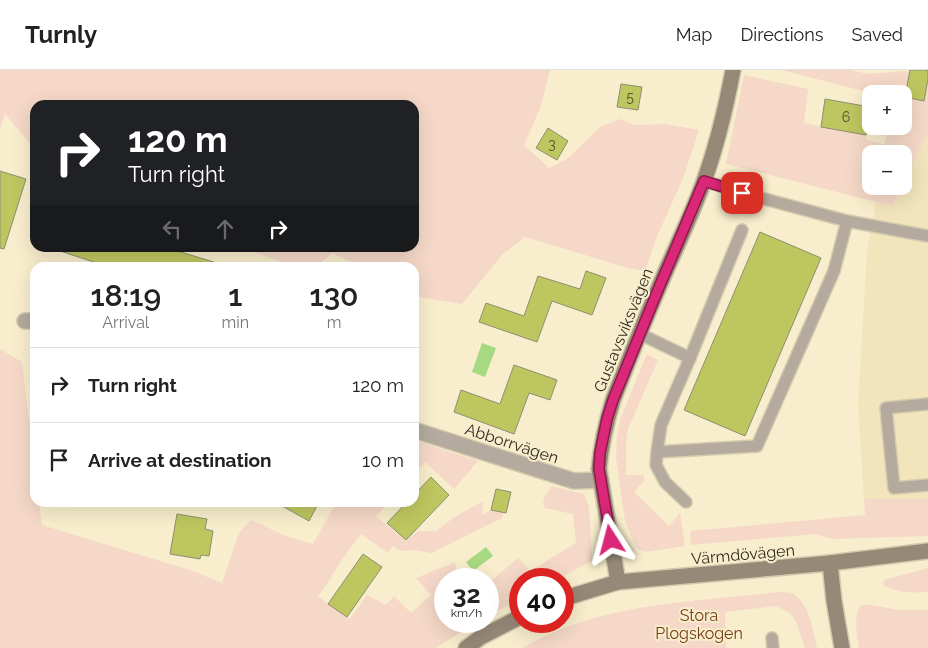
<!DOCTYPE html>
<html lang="en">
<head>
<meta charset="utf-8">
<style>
  body { margin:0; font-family:Raleway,sans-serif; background:#f2f2f2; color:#222; height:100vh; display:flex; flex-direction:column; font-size:19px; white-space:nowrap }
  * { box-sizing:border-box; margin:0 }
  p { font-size:16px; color:#767676 }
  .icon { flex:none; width:28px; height:28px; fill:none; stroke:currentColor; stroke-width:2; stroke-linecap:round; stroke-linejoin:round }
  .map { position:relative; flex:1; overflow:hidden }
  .sheet { position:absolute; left:30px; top:192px; width:389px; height:245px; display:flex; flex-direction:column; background:#fff; border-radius:15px; box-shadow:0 5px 20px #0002 }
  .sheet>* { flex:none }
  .top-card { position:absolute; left:30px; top:30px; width:389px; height:152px; border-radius:15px; box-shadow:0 5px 20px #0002; background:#202124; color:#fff; overflow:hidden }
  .buttons { position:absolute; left:862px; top:15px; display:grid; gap:10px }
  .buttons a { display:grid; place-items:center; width:50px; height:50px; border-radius:10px; background:#fff; box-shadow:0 5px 20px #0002; font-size:25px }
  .speed { position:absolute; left:434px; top:498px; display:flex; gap:10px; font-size:25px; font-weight:700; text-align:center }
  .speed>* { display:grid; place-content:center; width:65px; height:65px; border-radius:50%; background:#fff; box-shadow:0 5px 20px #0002; line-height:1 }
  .speed small { font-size:12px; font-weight:400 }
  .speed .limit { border:8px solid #d22; background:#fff; color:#111 }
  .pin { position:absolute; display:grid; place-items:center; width:42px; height:42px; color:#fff; margin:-21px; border-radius:10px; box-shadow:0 2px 8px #0006 }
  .me { position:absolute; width:55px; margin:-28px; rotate:351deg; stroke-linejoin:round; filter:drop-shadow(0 0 4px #0008) }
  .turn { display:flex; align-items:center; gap:18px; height:105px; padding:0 15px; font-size:22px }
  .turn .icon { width:65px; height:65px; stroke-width:2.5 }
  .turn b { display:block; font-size:35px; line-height:42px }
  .lanes { display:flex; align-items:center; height:48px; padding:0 15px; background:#0003; justify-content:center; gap:25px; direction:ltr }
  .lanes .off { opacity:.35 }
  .eta { display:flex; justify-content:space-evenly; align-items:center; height:85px; text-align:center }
  .eta b { font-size:30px; font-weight:600; line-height:35px }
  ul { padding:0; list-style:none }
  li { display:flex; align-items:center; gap:15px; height:75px; padding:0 15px; border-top:1px solid #e0e0e0 }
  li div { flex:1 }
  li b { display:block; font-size:19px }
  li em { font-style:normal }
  header { display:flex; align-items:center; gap:30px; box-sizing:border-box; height:70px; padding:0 25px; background:#fff; border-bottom:1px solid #e0e0e0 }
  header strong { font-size:24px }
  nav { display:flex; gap:28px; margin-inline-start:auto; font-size:18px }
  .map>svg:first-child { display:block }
  .built { fill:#f2e5bc }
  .green { fill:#f5d8c7; fill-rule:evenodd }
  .water { fill:#a7d982 }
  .building { fill:#bec660; stroke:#8c8f70 }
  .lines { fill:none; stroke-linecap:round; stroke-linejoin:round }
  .lane-casing { stroke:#d4cbae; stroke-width:14 }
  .street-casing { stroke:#d4cbae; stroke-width:18 }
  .secondary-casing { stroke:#d4cbae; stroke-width:18 }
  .lane { stroke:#b4aa9e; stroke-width:11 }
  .street { stroke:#b4aa9e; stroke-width:15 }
  .secondary { stroke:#978977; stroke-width:15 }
  .route-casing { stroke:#8e194d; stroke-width:12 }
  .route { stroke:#db2777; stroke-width:9 }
  .labels { text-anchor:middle; stroke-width:4; stroke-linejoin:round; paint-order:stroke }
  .number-label { font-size:14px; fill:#54522f }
  .street-label { font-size:16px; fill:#302c1f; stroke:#f8eecd }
  .park-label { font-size:16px; fill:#753d14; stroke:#f8eecd }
</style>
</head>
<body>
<header>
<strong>Turnly</strong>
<nav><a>Map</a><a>Directions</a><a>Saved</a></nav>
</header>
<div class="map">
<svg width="928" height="578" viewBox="0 0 928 578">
  <rect width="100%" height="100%" fill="#f8eecd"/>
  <!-- built -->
  <path class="built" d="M 928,63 L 928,429 L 864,429 L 858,335 L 867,181 L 876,132 L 892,136 L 902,116 L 904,116 L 904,112 Z"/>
  <!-- green -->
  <g class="green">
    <path d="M 0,0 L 550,0 L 541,36 L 524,75 L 549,98 L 567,89 L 600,57 L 620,49 L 634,55 L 665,54 L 699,60 L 683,108 L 656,169 L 645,201 L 628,198 L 525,167 L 502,185 L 462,234 L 420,227 L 414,223 L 414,198 L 362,197 L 332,183 L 316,197 L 295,197 L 243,178 L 414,178 L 414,35 L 35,35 L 35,79 L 5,44 L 0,59 Z"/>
    <path d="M 782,0 L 851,0 L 867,4 L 904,1 L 928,4 L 928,63 L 904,112 L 904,84 L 871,84 L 871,116 L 902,116 L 892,136 L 726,94 L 744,5 L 808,19 L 804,53 L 866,65 L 867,70 L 884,74 L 889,58 L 885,56 L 904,56 L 904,24 L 871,24 L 871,35 L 869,35 L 870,23 ZM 907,13 L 926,17 L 924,30 L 905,27 Z"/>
    <path d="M 0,279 L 22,292 L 35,398 L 35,432 L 39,433 L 42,455 L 193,501 L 222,513 L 239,463 L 251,450 L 286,466 L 313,474 L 336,433 L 389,433 L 376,446 L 406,471 L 418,461 L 436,461 L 453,448 L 483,431 L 482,445 L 491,440 L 503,443 L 502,448 L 431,483 L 415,480 L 401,481 L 393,476 L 388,483 L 361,464 L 343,488 L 327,514 L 318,526 L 328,534 L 350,549 L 367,525 L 386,535 L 394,526 L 411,543 L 431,525 L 416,508 L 455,492 L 457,506 L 459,509 L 445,509 L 445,551 L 478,551 L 436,578 L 0,578 Z"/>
    <path d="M 647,284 L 658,290 L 628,359 L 626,372 L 626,405 L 643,405 L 645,410 L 634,422 L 669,456 L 680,443 L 685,476 L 646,482 L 641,481 L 636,477 L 625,451 L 616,388 L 617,367 L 621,347 Z"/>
    <path d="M 414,370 L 478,391 L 454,419 L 425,392 L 414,404 Z"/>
    <path d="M 552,416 L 584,424 L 589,437 L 592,482 L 592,491 L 558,509 L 520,509 L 520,529 L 488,546 L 488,513 L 518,488 L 530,501 L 576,473 L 573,444 L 544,438 C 541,429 547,423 552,416 Z"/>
    <path d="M 864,429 L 928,429 L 928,466 L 832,469 L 815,464 L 691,475 L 690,461 L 865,445 Z"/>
    <path d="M 928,498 L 928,522 C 908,523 901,523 883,515 L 884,510 Z"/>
    <path d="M 779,522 C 783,522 790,522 794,524 C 810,536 813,560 817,578 L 805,578 L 796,552 L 790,543 L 776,536 L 725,542 L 726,578 L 521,578 C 547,565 572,553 602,546 C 659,531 720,529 779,522 Z"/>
    <path d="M 861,535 L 872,535 L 899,540 L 928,540 L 928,578 L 859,578 C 857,565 853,547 861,535 Z"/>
  </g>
  <!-- water -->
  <g class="water">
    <path d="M 482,273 L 496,278 L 485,307 L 472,302 Z"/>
    <path d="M 486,477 L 493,486 L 473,501 L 466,492 Z"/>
  </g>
  <!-- building -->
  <g class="building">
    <path d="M 910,0 L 928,0 L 928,9 L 924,31 L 905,27 Z"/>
    <path d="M 621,14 L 642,17 L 638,40 L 617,37 Z"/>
    <path d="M 825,29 L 870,37 L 866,65 L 821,57 Z"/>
    <path d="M 548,58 L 568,71 L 557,90 L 536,78 Z"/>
    <path d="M 0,101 L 26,109 L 4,179 L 0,178 Z"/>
    <path d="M 760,162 L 821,188 L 745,366 L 684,340 Z"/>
    <path d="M 61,178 L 168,178 L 220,194 L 219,198 L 112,198 L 60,181 Z"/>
    <path d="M 586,201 L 606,208 L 592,245 L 552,231 L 537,272 L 479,252 L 486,233 L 524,246 L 538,206 L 580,219 Z"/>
    <path d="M 514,295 L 557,310 L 550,330 L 529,323 L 514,364 L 454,342 L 461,320 L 500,334 Z"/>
    <path d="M 431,407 L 449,425 L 406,470 L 387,453 L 407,432 L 414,432 L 414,425 Z"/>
    <path d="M 496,419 L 511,422 L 506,443 L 491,440 Z"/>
    <path d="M 275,432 L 319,432 L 309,451 Z"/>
    <path d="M 177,444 L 207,449 L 205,459 L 213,461 L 209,486 L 201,485 L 200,489 L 170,484 Z"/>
    <path d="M 363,484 L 382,497 L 347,547 L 328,534 Z"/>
  </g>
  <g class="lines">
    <!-- lane casing -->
    <g class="lane-casing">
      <g id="lane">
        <path d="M 704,111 L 761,128 L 847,151 L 928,166"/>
        <path d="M 640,264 L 690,288 L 661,355 L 657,382 L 656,395 L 665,412 L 686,432"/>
        <path d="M 690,288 L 742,160"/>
        <path d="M 928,334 L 886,338 L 894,418 L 928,415"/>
        <path d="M 657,382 L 757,376 L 834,201 L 847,151"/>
        <path d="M 772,568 L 773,578"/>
      </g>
    </g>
    <!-- street casing -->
    <g class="street-casing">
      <g id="street">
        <path d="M 25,251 L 35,251"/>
        <path d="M 414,360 L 574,411 L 601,410"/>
      </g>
    </g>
    <!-- secondary casing -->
    <g class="secondary-casing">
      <g id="secondary">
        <path d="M 830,493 L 834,531 L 842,578"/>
        <path d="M 618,512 L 599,399 C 601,376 606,353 613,330 C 628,292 643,254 659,217 C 674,181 691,147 704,111 C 717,75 726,37 733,0"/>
        <path d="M 562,529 L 618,512 L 830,493 L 928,481"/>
        <path d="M 466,578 L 481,567 L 520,547"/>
      </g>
    </g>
    <!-- lane -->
    <use href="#lane" class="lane"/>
    <!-- street -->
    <use href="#street" class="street"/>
    <!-- secondary -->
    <use href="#secondary" class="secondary"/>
  </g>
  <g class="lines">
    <!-- route casing -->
    <g class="route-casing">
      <path id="route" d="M 611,470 L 599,399 L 600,383 L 607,349 L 613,330 L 660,215 L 672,187 L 704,111 L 742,123"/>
    </g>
    <!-- route -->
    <use href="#route" class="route"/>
  </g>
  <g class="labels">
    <!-- number labels -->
    <g class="number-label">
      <text x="630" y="32">5</text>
      <text x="846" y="52">6</text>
      <text x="552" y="79">3</text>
    </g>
    <!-- street labels -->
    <g class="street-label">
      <text transform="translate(623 260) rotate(-68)" y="6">Gustavsviksvägen</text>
      <text transform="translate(512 373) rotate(18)" y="6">Abborrvägen</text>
      <text transform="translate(743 484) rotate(-5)" y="6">Värmdövägen</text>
    </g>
    <!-- park labels -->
    <g class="park-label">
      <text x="699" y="551">Stora<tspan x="699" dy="18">Plogskogen</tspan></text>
    </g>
  </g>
</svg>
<div class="buttons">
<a>+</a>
<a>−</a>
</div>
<div class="speed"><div>32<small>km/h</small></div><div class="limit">40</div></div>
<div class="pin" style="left:742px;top:123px;background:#d93025"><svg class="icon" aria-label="arrive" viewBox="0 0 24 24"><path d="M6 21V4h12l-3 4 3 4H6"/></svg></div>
<svg class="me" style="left:611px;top:470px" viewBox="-20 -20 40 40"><path d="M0-17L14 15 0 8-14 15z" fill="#db2777" stroke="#fff" stroke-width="4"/></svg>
<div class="top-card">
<div class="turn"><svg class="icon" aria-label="right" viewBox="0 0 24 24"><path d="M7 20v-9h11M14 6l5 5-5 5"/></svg><div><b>120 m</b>Turn right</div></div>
<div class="lanes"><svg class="icon off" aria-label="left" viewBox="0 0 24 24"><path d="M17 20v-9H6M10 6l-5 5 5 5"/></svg><svg class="icon off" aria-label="ahead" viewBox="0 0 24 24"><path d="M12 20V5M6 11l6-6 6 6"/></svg><svg class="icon" aria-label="right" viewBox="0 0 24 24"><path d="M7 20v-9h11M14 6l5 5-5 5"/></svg></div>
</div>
<section class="sheet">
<div class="eta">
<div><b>18:19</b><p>Arrival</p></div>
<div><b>1</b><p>min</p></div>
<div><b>130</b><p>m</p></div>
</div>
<ul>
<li><svg class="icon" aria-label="right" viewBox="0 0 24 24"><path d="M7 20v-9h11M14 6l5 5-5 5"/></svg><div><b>Turn right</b></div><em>120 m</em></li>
<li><svg class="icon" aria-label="arrive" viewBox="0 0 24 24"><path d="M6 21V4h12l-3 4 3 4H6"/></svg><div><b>Arrive at destination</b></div><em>10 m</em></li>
</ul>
</section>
</div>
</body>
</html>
